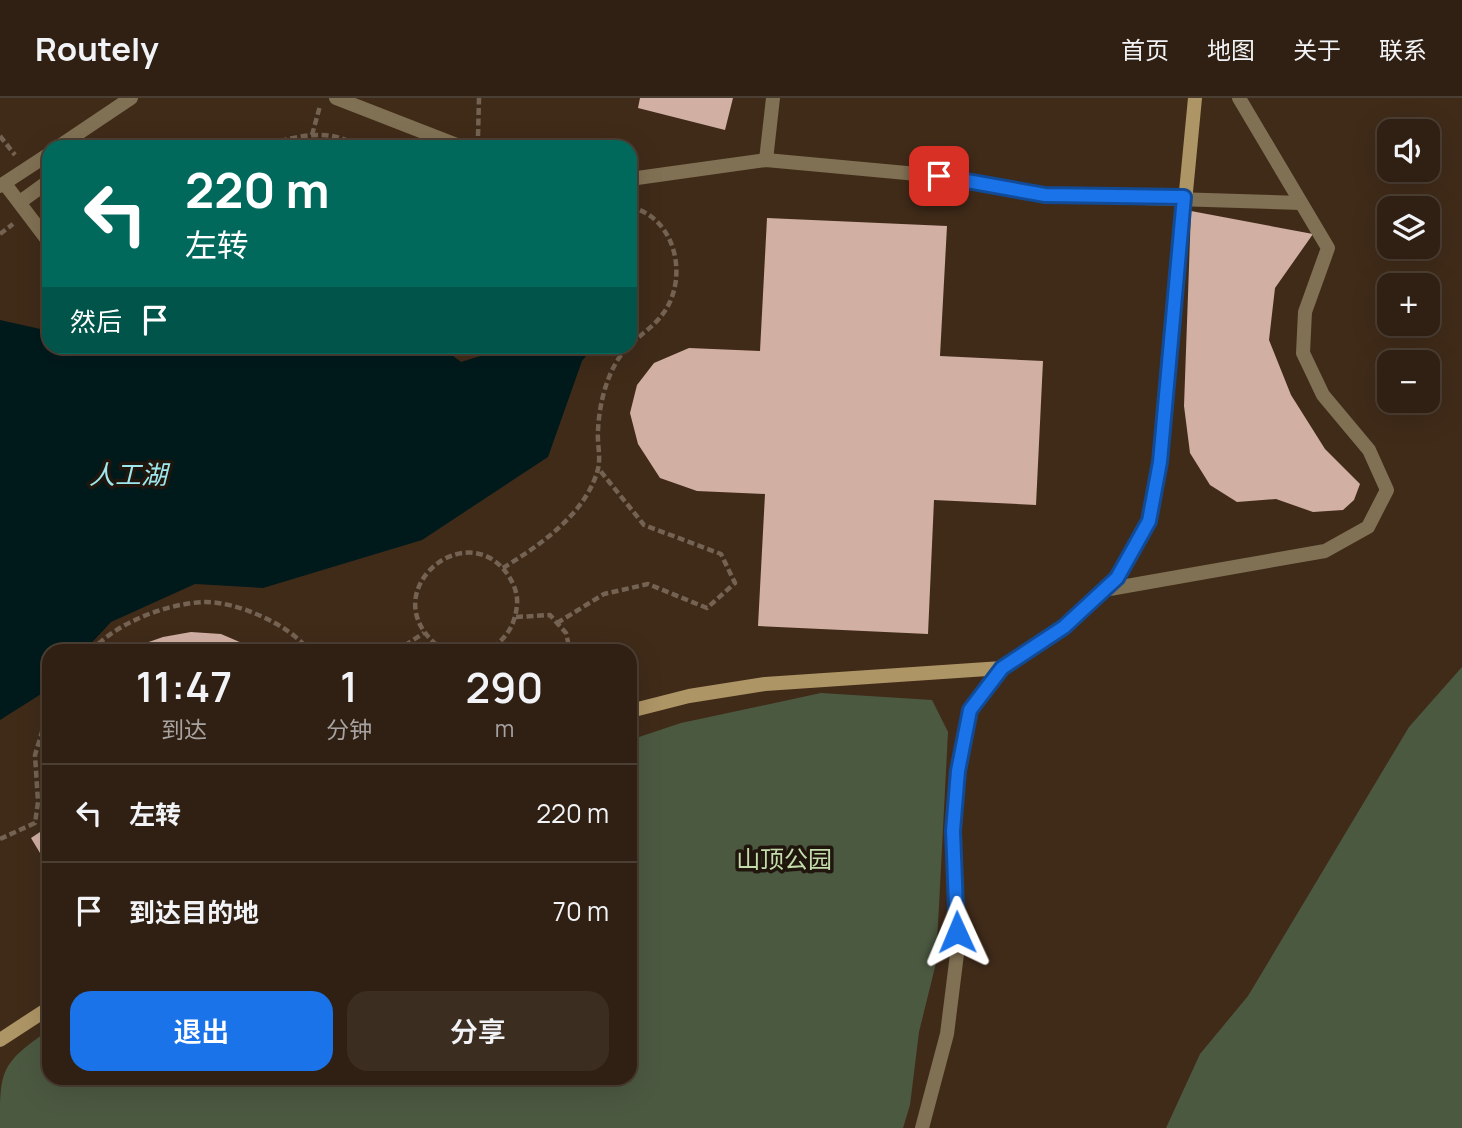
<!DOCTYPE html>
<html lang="zh">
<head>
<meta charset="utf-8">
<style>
  body { margin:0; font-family:Manrope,"Noto Sans SC",sans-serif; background:#3c2d21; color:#f1f3f6; height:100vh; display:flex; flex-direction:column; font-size:26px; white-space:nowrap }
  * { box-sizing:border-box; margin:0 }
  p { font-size:23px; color:#a8a3a0 }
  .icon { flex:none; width:38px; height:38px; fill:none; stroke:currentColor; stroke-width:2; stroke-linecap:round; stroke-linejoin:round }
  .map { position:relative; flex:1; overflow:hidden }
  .drawer { position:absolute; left:42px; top:546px; width:595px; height:441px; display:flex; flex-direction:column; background:#302013; border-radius:21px; box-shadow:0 7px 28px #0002,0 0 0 2px #4b3e33 }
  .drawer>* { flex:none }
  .banner { position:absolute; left:42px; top:42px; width:595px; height:214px; border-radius:21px; box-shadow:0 7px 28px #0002,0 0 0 2px #4b3e33; background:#00695c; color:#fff; overflow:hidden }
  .fabs { position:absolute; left:1377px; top:21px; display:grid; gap:14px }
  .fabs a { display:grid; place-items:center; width:63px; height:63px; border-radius:14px; background:#302013; box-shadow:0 7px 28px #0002,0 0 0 2px #4b3e33; font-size:35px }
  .pin { position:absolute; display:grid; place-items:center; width:60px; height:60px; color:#fff; margin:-30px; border-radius:14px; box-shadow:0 4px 10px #0006 }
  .me { position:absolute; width:77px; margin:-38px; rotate:359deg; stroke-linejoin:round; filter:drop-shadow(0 0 5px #0008) }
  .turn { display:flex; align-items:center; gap:24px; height:147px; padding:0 28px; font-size:32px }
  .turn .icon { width:91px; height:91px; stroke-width:2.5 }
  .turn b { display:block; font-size:49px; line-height:60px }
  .then { display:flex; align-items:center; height:66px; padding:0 28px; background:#0003; gap:14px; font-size:26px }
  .eta { display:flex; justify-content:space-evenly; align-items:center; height:119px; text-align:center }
  .eta b { font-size:42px; font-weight:600; line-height:49px }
  .primary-button { display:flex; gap:14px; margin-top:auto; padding:14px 28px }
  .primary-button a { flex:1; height:80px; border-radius:21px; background:#1a73e8; color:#fff; font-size:28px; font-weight:600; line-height:80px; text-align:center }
  .primary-button a+a { background:#3c2d21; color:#f1f3f6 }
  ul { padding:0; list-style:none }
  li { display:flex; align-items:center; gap:21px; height:98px; padding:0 28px; border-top:2px solid #4b3e33 }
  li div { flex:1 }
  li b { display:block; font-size:26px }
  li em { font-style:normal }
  header { display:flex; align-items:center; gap:42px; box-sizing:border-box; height:98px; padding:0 35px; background:#302013; border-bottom:2px solid #4b3e33 }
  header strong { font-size:33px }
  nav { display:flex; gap:38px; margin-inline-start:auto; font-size:24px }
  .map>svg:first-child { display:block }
  .green { fill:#4c5941 }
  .water { fill:#001a1c }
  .building { fill:#d1afa3 }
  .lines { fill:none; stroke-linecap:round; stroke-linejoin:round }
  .path { stroke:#746252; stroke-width:4.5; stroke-dasharray:7 3.5; stroke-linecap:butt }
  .street { stroke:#817154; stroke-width:14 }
  .secondary { stroke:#ae9566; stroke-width:14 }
  .route-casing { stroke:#114b97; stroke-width:18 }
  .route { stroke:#1a73e8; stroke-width:12 }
  .labels { text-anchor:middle; stroke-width:7; stroke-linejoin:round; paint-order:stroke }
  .park-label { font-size:24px; fill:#c2ddaa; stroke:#20160e }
  .water-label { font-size:26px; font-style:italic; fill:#9ee8ed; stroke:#20160e }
</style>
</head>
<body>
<header>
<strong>Routely</strong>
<nav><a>首页</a><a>地图</a><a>关于</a><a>联系</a></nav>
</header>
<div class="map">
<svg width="1462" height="1030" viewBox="0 0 1462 1030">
  <rect width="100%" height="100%" fill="#402b19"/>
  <!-- green -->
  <g class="green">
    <path d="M 1462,569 L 1462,1030 L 1166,1030 L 1200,956 L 1248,898 L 1409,629 Z"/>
    <path d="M 821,595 L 932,602 L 948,634 L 936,865 L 919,934 L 910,1007 L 903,1030 L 0,1030 C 0,972 0,966 49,932 L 49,980 L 630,980 L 630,642 L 681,625 Z"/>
  </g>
  <!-- water -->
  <path class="water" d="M 0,222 L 49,233 L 49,248 L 440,248 L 461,264 L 510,249 L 593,249 L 582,263 L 548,359 L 422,442 L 263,490 L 195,486 L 111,524 L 84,553 L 49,553 L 49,591 L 0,622 Z"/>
  <!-- building -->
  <g class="building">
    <path d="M 640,0 L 733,0 L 725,32 L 638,10 Z"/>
    <path d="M 1191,113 L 1313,136 L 1275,190 L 1269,242 L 1291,297 L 1325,351 L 1360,386 L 1354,402 L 1343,412 L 1313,414 L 1276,401 L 1237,404 L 1210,387 L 1190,355 L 1184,308 Z"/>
    <path d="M 767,120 L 947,128 L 940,258 L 1043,263 L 1036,407 L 934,402 L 928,536 L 758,528 L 765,396 L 697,393 L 660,380 L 638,346 L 630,315 L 637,287 L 654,265 L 689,250 L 760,253 Z"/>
    <path d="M 191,534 L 221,536 L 261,553 L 123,553 L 163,539 Z"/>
    <path d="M 49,728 L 49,770 L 31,740 Z"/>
  </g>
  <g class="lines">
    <!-- path -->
    <g class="path">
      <path d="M 312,37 L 320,8"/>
      <path d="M 0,38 L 15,57"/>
      <path d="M 478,38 L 479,0"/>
      <path d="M 260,49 C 290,40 329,27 357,49"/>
      <path d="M 630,109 C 676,119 690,181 662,217 C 654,228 640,237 630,247"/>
      <path d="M 0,136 L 13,126"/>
      <path d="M 503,470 C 540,447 586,416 598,371 C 601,359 597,345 598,333 C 599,305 608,268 629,248"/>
      <path d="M 516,519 L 550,517 L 566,535 L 570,553"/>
      <path d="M 557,525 L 604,496 L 648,486 L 707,510 L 735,485 L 721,456 L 644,427 L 598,370"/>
      <path d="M 91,553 C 118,524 165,506 204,504 C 236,503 291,527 309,553"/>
      <path d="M 396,553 L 424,535"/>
      <path d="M 445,553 C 366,501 464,413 508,477 C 514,486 518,496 517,507 C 515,528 505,544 485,553"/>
      <path d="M 0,741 L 35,725 L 38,704 L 35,657 L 49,611"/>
    </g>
    <!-- street -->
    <g class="street">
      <path d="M 336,0 L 462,49"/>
      <path d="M 58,49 L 131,0"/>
      <path d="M 766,62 L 773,0"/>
      <path d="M 630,81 L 766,62 L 939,78 L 1045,97 L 1301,105"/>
      <path d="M 5,86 L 49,144"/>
      <path d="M 0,88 L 49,56"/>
      <path d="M 20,104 L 49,83"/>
      <path d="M 1104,492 L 1325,453 L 1368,429 L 1387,392 L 1369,352 L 1323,297 L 1303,255 L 1305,214 L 1328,150 L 1239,0"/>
      <path d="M 922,1030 L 947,936 L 957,856 L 953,733 L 958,673 L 970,612 L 1002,570"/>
    </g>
    <!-- secondary -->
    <g class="secondary">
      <path d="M 630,613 L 689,598 L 765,586 L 1002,570 L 1064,529 L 1117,480 L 1149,423 L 1160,364 L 1195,0"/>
      <path d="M 0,942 L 49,910"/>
    </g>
  </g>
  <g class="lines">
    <!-- route casing -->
    <g class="route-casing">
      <path id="route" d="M 939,78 L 1045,97 L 1184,99 L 1160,364 L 1149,423 L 1117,480 L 1064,529 L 1002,570 L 970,612 L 958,673 L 953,733 L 957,834"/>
    </g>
    <!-- route -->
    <use href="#route" class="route"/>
  </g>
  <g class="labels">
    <!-- park labels -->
    <g class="park-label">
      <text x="784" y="770">山顶公园</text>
    </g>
    <!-- water labels -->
    <g class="water-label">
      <text x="128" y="386">人工湖</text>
    </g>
  </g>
</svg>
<div class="fabs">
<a><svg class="icon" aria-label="sound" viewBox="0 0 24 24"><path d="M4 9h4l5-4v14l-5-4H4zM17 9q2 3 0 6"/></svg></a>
<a><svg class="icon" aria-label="layers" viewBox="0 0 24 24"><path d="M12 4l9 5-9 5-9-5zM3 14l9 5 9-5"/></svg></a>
<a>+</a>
<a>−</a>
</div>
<div class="pin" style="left:939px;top:78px;background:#d93025"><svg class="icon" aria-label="arrive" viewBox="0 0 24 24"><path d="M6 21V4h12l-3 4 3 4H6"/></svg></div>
<svg class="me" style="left:957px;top:834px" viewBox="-20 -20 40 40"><path d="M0-17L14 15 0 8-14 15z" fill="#1a73e8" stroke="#fff" stroke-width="4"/></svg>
<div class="banner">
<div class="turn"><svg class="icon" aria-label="left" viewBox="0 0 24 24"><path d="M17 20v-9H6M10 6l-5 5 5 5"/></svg><div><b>220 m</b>左转</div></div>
<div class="then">然后<svg class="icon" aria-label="arrive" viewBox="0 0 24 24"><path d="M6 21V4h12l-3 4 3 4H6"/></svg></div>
</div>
<section class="drawer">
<div class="eta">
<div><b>11:47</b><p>到达</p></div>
<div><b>1</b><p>分钟</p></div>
<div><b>290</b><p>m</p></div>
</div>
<ul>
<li><svg class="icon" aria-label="left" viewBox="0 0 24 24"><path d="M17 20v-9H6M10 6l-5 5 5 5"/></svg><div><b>左转</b></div><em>220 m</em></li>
<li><svg class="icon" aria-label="arrive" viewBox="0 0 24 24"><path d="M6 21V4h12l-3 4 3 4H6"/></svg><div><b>到达目的地</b></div><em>70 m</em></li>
</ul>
<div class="primary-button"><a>退出</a><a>分享</a></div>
</section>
</div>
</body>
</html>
